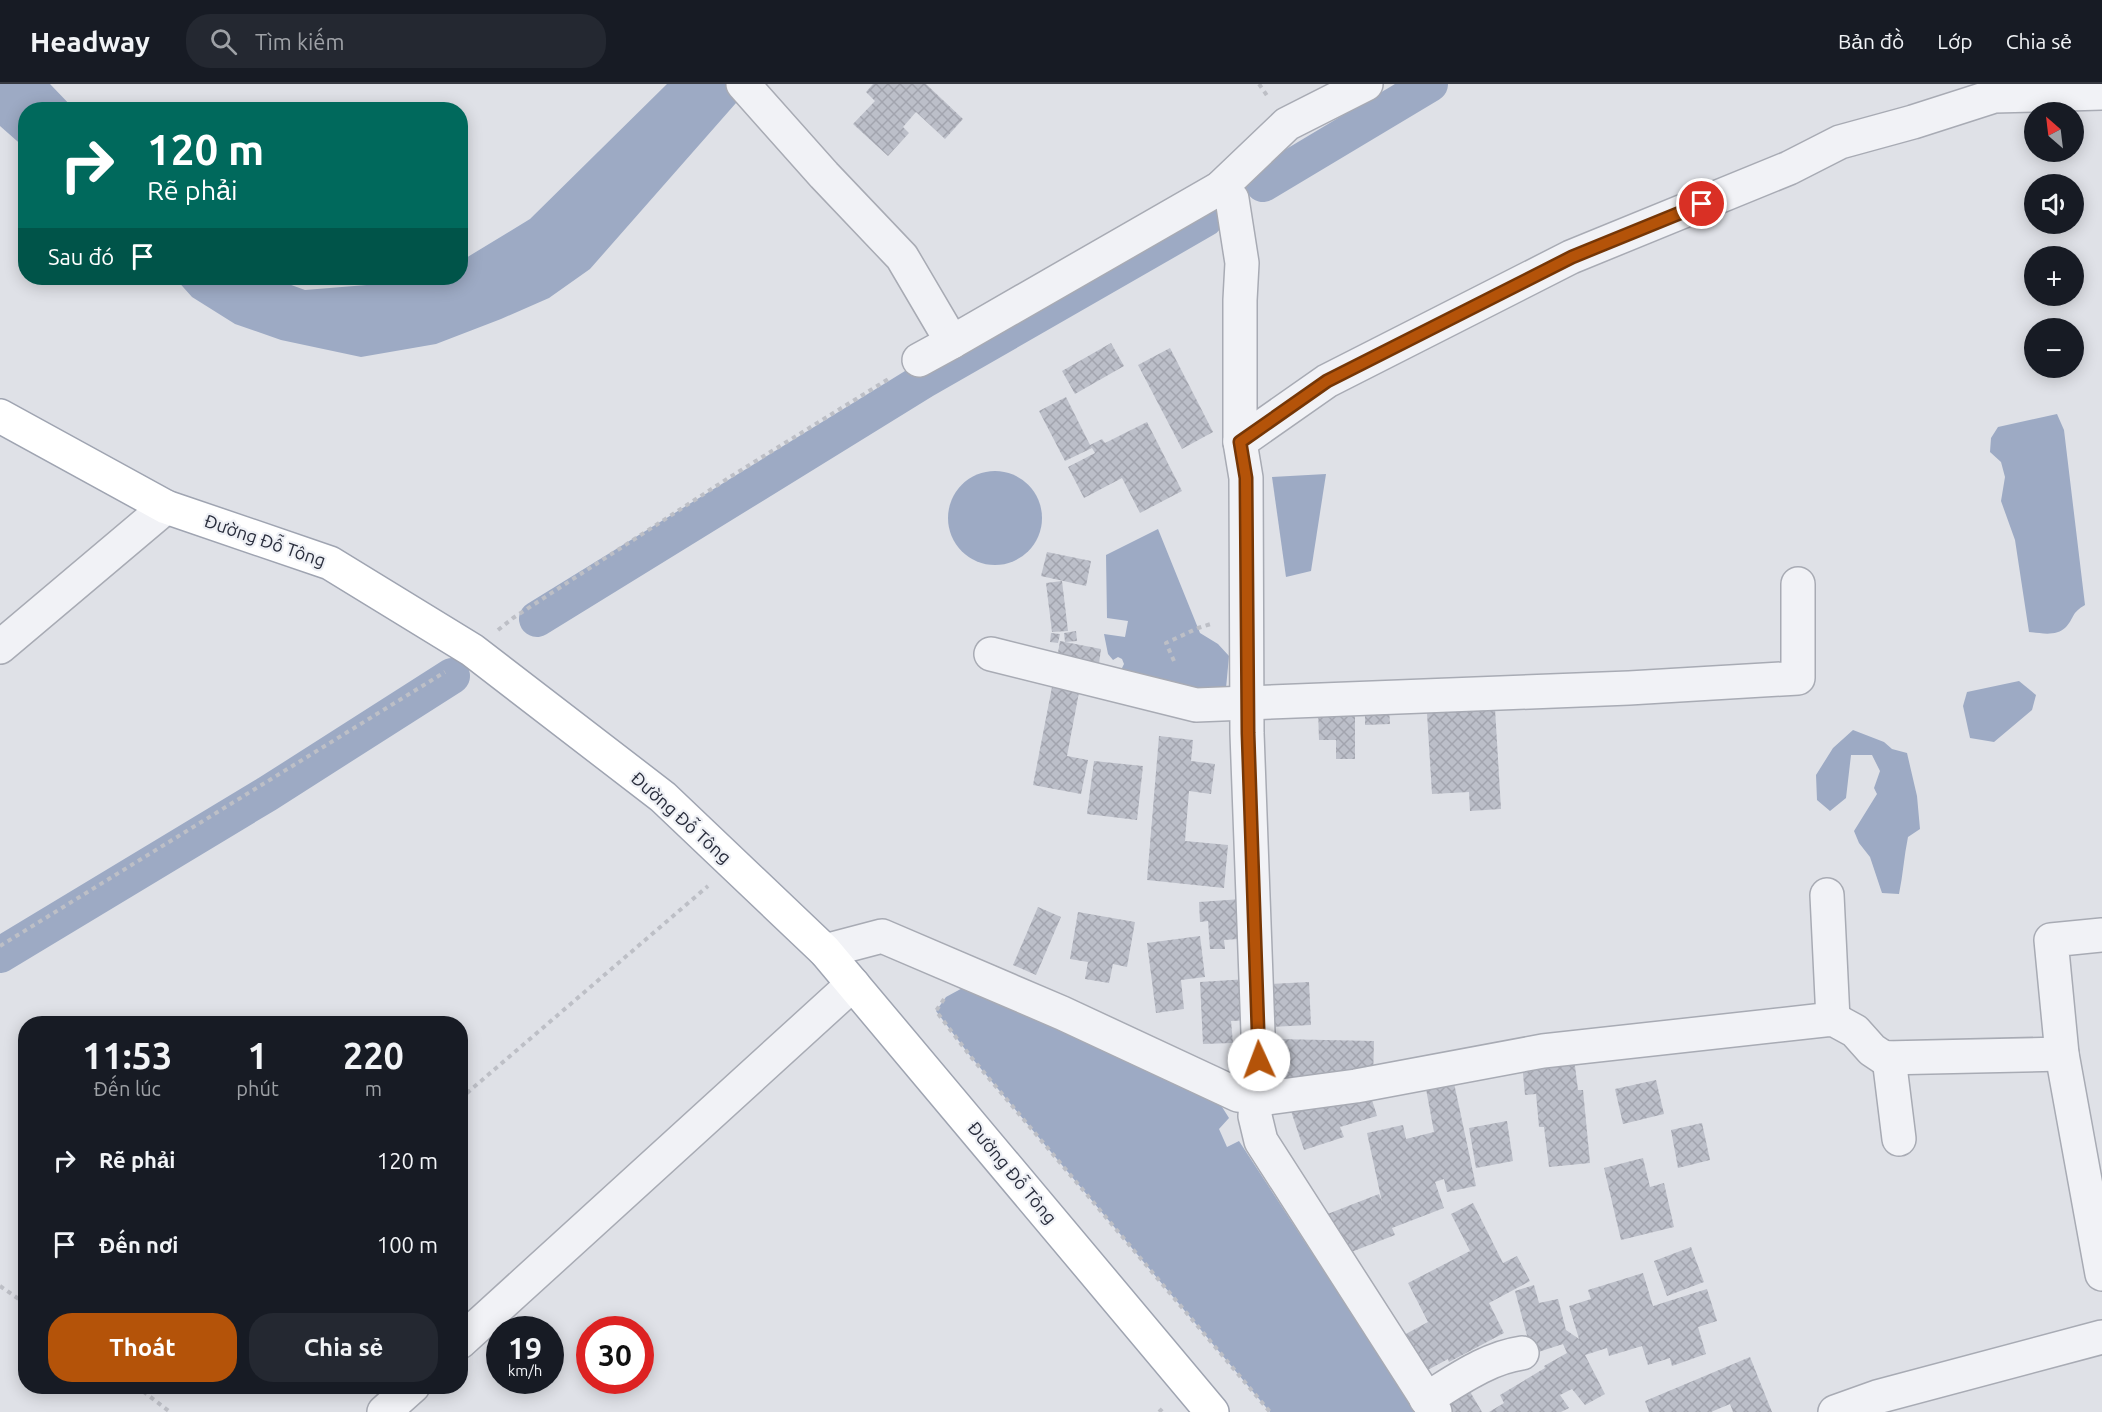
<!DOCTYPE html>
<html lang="vi">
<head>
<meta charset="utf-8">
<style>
  body { margin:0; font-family:Ubuntu,sans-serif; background:#242831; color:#f1f3f6; height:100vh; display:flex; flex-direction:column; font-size:22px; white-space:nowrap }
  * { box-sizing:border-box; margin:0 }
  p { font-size:20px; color:#9ea1a6 }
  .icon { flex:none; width:33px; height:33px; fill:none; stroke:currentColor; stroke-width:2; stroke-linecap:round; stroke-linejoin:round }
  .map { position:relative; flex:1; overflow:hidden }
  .panel { position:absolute; left:18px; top:932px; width:450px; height:378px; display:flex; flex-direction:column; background:#171b24; border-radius:24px; box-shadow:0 3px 15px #0003 }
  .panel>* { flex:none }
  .hud { position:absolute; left:18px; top:18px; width:450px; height:183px; border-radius:24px; box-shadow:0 3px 15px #0003; background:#00695c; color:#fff; overflow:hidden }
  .needle { width:39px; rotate:332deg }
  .controls { position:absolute; left:2024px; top:18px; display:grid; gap:12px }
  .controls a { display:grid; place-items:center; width:60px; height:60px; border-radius:50%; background:#171b24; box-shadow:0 3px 15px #0003; font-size:30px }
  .speed { position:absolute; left:486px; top:1232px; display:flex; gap:12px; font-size:30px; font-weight:700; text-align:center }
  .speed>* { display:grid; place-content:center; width:78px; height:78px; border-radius:50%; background:#171b24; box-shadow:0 3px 15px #0003; line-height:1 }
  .speed small { font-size:15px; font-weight:400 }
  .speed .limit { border:9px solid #d22; background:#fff; color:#111 }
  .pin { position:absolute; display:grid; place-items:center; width:51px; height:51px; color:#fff; margin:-26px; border:3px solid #fff; border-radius:50%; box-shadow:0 2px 6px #0007 }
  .me { position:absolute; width:66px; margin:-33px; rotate:358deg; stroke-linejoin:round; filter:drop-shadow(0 0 4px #0008) }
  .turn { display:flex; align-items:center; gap:21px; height:126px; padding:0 30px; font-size:27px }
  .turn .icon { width:78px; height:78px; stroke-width:2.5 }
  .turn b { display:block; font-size:42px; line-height:51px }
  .then { display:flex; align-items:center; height:57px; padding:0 30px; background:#0003; gap:12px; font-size:22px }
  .eta { display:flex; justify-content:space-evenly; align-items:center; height:102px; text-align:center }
  .eta b { font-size:36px; font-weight:700; line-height:42px }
  .button { display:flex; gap:12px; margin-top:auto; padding:12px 30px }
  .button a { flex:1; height:69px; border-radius:24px; background:#b45309; color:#fff; font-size:24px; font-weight:700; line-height:69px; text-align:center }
  .button a+a { background:#242831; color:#f1f3f6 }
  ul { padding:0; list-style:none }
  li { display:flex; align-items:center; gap:18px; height:84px; padding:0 30px }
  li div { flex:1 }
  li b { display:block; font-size:22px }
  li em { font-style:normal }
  header { display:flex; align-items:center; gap:36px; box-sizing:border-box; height:84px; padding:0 30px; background:#171b24; border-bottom:2px solid #363941 }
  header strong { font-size:28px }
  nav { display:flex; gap:33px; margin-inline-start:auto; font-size:21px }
  .search { width:420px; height:54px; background:#242831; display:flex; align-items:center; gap:15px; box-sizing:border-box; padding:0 21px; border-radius:24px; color:#9ea1a6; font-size:22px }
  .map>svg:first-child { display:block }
  .water { fill:#9daac4 }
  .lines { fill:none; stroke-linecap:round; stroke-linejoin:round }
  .canal { stroke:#9daac4; stroke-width:36 }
  .building { fill:url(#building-cross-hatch) }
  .minor-casing { stroke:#a8abb4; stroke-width:36 }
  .major-casing { stroke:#9fa4b1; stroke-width:36 }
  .path { stroke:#bdbfc6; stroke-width:4; stroke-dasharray:4.5 4.5; stroke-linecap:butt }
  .minor { stroke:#f1f2f6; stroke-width:33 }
  .major { stroke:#fff; stroke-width:33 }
  .route-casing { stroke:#753606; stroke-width:15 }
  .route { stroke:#b45309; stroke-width:10 }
  .labels { text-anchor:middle; stroke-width:4.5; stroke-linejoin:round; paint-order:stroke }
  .street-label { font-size:18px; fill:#292d3c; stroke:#eef0f5 }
</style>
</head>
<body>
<header>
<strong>Headway</strong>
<div class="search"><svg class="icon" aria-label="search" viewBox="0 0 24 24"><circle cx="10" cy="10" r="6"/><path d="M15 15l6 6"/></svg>Tìm kiếm</div>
<nav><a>Bản đồ</a><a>Lớp</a><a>Chia sẻ</a></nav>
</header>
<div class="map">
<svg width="2102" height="1328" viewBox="0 0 2102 1328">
  <defs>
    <pattern id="building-cross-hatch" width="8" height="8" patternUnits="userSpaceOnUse" patternTransform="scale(1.5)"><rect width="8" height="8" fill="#bcbfc9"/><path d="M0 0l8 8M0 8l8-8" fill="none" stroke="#a2a4ae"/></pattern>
  </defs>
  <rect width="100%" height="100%" fill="#dfe1e7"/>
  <!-- water -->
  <g class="water">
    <path d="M 0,0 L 50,0 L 74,25 L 26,26 L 25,64 L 0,42 Z"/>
    <path d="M 667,0 L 758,0 L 736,19 L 590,185 L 549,214 L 501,235 L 436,260 L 361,273 L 281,256 L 235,240 L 192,213 L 175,194 L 272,194 L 305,206 L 428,196 L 432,194 L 460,194 L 461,177 L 530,135 Z"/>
    <path d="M 2057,330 L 2064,346 L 2085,521 C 2071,529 2075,533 2066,543 C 2056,553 2041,549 2029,548 L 2015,456 L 2001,417 L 2005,393 L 2001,378 L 1990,368 L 1991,354 L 1998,343 Z"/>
    <circle cx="995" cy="434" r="47"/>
    <path d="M 1326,390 L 1311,487 L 1286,493 L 1272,393 Z"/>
    <path d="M 1158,445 L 1200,549 L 1218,560 L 1229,572 L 1225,615 L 1117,585 L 1122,584 L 1124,580 L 1122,575 L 1118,573 L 1113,576 L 1108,570 L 1104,550 L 1125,553 L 1128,537 L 1107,534 L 1106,471 Z"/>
    <path d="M 2019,597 L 2036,611 L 2032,626 L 1994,658 L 1970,654 L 1963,622 L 1967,608 Z"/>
    <path d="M 1853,646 L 1884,658 L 1892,665 L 1907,669 L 1917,712 L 1920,745 L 1908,753 C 1904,772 1903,791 1899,810 L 1882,809 L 1870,773 L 1859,759 L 1854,747 L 1877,710 L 1874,704 L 1880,687 L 1872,671 L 1851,671 L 1846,714 L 1830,727 L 1817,716 L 1816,691 L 1833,664 Z"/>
    <path d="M 968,901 L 1217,1015 L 1229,1034 L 1219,1045 L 1227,1063 L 1239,1057 L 1416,1328 L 1270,1328 L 971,973 L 936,927 L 946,913 Z"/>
  </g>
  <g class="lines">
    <!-- canal -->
    <g class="canal">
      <path d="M 1263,100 L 1430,0"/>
      <path d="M 537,535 L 923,297 L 1205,135"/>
      <path d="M 0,871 L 267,710 L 452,592"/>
    </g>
  </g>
  <!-- building -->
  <g class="building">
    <path d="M 873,0 L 926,0 L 963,35 L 945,55 L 916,28 L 903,43 L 909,49 L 888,72 L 853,40 L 875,17 L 866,8 Z"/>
    <path d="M 1111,259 L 1124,282 L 1075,310 L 1062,287 Z"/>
    <path d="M 1170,264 L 1213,348 L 1182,365 L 1138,281 Z"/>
    <path d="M 1066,313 L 1090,361 L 1102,355 L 1105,359 L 1147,338 L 1182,407 L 1140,429 L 1122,394 L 1084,414 L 1068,383 L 1095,369 L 1092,364 L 1065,377 L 1039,327 Z"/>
    <path d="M 1047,468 L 1091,477 L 1086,502 L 1041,492 Z"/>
    <path d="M 1062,497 L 1068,547 L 1052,548 L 1046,499 Z"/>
    <path d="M 1076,547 L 1077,557 L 1065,558 L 1064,549 Z"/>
    <path d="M 1051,549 L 1060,550 L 1058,559 L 1050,558 Z"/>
    <path d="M 1060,557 L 1101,565 L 1098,587 L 1056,580 Z"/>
    <path d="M 1053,598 L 1080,603 L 1067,672 L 1088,676 L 1081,710 L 1033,701 Z"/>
    <path d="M 1355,623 L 1355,675 L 1336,675 L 1336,656 L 1319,656 L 1318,624 Z"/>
    <path d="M 1389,625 L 1390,640 L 1365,641 L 1365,626 Z"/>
    <path d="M 1495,625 L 1501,725 L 1470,727 L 1469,708 L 1432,710 L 1427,629 Z"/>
    <path d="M 1159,652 L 1193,656 L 1191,677 L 1215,680 L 1211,710 L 1189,707 L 1185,757 L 1228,761 L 1224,804 L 1147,796 Z"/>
    <path d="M 1094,677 L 1143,682 L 1137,736 L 1087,730 Z"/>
    <path d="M 1242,815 L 1244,839 L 1237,839 L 1238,855 L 1224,856 L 1225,865 L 1210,865 L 1208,837 L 1200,838 L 1199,818 Z"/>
    <path d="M 1038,823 L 1061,833 L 1036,891 L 1013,881 Z"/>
    <path d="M 1078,828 L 1135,838 L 1127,883 L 1113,880 L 1109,899 L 1085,895 L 1088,878 L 1070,875 Z"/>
    <path d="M 1200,852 L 1205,893 L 1181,896 L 1184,925 L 1156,929 L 1147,859 Z"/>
    <path d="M 1248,895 L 1250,936 L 1231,937 L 1233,959 L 1203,960 L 1200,898 Z"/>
    <path d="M 1309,898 L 1311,941 L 1270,943 L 1268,900 Z"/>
    <path d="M 1276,955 L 1374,957 L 1373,996 L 1275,994 Z"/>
    <path d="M 1574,974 L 1578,1006 L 1583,1006 L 1590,1079 L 1549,1083 L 1544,1043 L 1539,1043 L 1536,1010 L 1525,1011 L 1522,979 Z"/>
    <path d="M 1656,996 L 1664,1030 L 1623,1040 L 1615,1005 Z"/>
    <path d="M 1454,999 L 1476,1102 L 1447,1108 L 1444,1095 L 1435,1098 L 1444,1124 L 1392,1144 L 1395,1151 L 1341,1172 L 1325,1131 L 1379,1110 L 1382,1118 L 1367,1049 L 1403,1041 L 1406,1055 L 1434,1048 L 1426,1005 Z"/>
    <path d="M 1368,1003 L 1377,1032 L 1340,1043 L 1344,1053 L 1304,1066 L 1291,1027 Z"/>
    <path d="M 1507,1037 L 1513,1077 L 1476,1084 L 1469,1044 Z"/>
    <path d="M 1702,1039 L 1710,1076 L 1678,1084 L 1671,1046 Z"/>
    <path d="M 1643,1074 L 1650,1103 L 1664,1099 L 1674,1143 L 1621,1156 L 1604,1084 Z"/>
    <path d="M 1473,1119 L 1503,1179 L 1517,1172 L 1530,1197 L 1489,1219 L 1504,1249 L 1449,1278 L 1448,1275 L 1424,1288 L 1404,1251 L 1428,1238 L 1408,1199 L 1470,1167 L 1451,1130 Z"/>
    <path d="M 1691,1163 L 1704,1198 L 1667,1212 L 1654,1177 Z"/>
    <path d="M 1643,1189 L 1653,1222 L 1707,1205 L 1717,1237 L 1698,1243 L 1706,1270 L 1672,1282 L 1670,1274 L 1648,1281 L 1642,1262 L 1609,1272 L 1607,1264 L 1585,1271 L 1605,1310 L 1585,1321 L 1572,1305 L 1560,1311 L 1569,1324 L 1561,1328 L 1489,1328 L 1504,1319 L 1500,1311 L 1545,1284 L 1544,1282 L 1567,1269 L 1563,1260 L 1532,1270 L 1515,1207 L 1534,1201 L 1539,1219 L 1558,1215 L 1566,1246 L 1579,1255 L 1569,1222 L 1591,1215 L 1588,1206 Z"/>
    <path d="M 1750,1273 L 1772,1328 L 1733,1328 L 1730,1320 L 1711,1328 L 1649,1328 L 1645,1317 Z"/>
    <path d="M 1465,1299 L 1482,1328 L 1450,1328 L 1441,1314 Z"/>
  </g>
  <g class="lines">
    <!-- minor casing -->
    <g class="minor-casing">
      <g id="minor">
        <path d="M 743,0 L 824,91 L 902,173 L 952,258 L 1220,104 L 1287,40 L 1366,0"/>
        <path d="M 1220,104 L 1232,115 L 1242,179 L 1240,216 L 1240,358"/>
        <path d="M 919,276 L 952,258"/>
        <path d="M 0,563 L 166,423"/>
        <path d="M 991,570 L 1196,621 L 1629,604 L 1798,594 L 1798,500"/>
        <path d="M 1827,811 L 1833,935"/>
        <path d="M 2102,851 L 2051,856 L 2062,970 L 2102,1190"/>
        <path d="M 825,867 L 882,852 L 1062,929 L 1238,1011 L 1267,1014 L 1356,1002 L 1543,967 L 1833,935 L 1855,947 L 1872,966 L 1884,974 L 2062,970"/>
        <path d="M 1889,974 L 1899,1055"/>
        <path d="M 460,1258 L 853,900"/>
        <path d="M 1426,1315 C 1456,1297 1487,1274 1522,1269"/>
        <path d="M 384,1328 L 413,1302"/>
        <path d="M 1435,1328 L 1261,1057 L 1255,1032 L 1259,976 L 1247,649 L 1246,394 L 1240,358 L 1327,297 L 1571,173 L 1789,84 L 1840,58 L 1913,38 L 1994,12 L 2102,9"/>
        <path d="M 1835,1328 L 1877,1313 L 2102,1253"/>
      </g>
    </g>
    <!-- major casing -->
    <g class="major-casing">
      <path id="major" d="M 0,332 L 166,423 L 330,479 L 472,566 L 663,713 L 825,867 L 1212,1328"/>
    </g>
    <!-- path -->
    <g class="path">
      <path d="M 1259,0 L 1268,13"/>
      <path d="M 498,546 L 513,534 L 730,393 L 890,294"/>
      <path d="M 1174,577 L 1166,559 L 1198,544 L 1214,539"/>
      <path d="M 0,862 L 445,588"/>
      <path d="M 944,915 L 936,927 L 971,973 L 1270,1328"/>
      <path d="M 460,1015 L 708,802"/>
      <path d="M 0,1202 L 26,1220"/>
      <path d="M 136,1302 L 170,1328"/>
      <path d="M 1159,1328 L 1165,1322"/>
    </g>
    <!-- minor -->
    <use href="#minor" class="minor"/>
    <!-- major -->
    <use href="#major" class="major"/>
  </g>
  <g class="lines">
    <!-- route casing -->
    <g class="route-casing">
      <path id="route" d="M 1259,976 L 1248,649 L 1246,394 L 1240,358 L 1327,297 L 1572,173 L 1702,120"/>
    </g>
    <!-- route -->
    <use href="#route" class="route"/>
  </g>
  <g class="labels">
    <!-- street labels -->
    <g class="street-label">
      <text transform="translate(265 457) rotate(19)" y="6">Đường Đỗ Tông</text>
      <text transform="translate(681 734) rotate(42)" y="6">Đường Đỗ Tông</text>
      <text transform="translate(1012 1089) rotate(50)" y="6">Đường Đỗ Tông</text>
    </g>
  </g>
</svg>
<div class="controls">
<a><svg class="needle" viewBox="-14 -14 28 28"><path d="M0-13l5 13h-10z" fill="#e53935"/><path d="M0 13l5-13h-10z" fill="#9ea1a6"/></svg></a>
<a><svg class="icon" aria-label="sound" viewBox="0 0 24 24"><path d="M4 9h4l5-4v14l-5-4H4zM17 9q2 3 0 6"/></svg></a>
<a>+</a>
<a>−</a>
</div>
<div class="speed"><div>19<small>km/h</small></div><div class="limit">30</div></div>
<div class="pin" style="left:1702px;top:120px;background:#d93025"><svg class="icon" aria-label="arrive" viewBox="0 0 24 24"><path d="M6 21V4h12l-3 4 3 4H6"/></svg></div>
<svg class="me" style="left:1259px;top:976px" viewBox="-20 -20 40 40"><circle r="19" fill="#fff"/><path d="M0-13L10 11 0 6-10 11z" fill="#b45309"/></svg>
<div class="hud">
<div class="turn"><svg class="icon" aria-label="right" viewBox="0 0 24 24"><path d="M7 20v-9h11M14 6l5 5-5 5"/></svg><div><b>120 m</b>Rẽ phải</div></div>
<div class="then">Sau đó<svg class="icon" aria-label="arrive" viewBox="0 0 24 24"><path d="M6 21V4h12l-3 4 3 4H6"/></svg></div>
</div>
<section class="panel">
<div class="eta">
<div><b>11:53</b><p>Đến lúc</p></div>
<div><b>1</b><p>phút</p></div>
<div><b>220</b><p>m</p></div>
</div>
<ul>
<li><svg class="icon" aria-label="right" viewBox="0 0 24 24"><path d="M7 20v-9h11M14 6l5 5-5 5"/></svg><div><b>Rẽ phải</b></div><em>120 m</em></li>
<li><svg class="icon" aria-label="arrive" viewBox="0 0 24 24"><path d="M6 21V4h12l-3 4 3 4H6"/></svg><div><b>Đến nơi</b></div><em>100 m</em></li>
</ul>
<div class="button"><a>Thoát</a><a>Chia sẻ</a></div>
</section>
</div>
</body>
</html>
